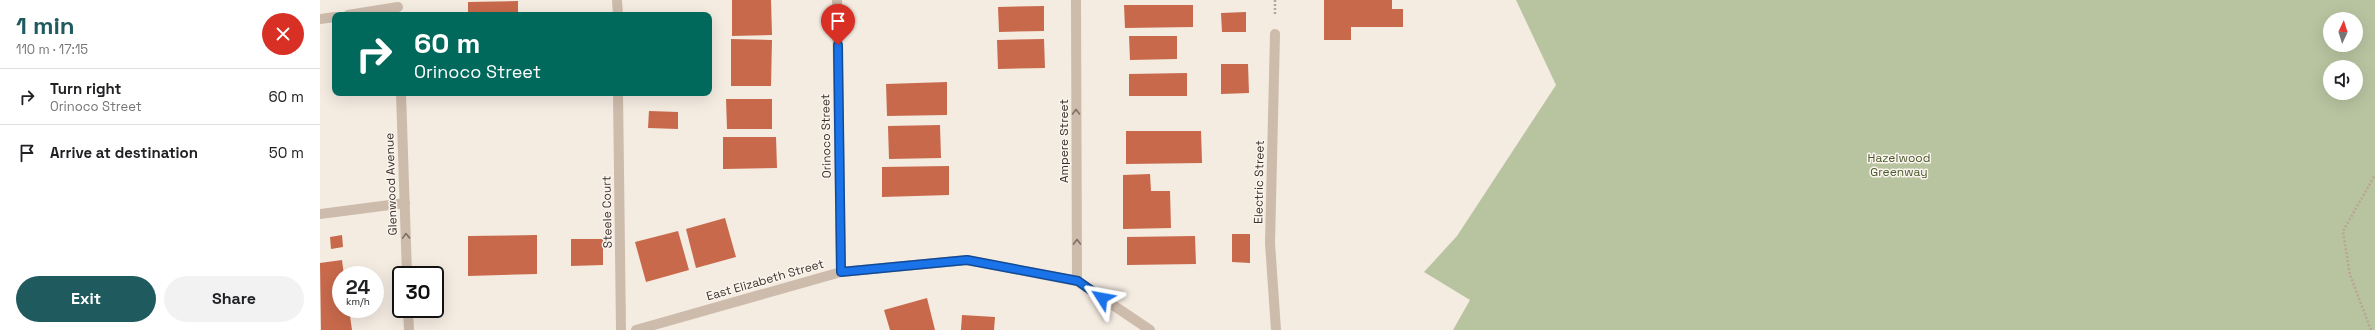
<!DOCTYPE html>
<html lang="en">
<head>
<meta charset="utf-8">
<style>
  body { margin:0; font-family:"Space Grotesk",sans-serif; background:#f2f2f2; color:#202124; height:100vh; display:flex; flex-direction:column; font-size:15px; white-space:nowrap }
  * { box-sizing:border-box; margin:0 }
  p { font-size:13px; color:#757577 }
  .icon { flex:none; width:22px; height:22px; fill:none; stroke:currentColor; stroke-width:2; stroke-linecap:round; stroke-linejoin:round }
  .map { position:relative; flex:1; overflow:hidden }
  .details { display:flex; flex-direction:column; background:#fff; width:320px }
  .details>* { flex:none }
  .banner { position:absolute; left:12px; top:12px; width:380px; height:84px; border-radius:8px; box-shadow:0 4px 16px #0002; background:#00695c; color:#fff; overflow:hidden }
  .needle { width:26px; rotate:4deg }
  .tools { position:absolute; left:2003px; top:12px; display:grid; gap:8px }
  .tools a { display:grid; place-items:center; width:40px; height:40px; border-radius:50%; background:#fff; box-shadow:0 4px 16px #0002; font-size:20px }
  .speed { position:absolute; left:12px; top:266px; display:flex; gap:8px; font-size:20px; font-weight:700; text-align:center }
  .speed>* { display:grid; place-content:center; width:52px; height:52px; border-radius:50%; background:#fff; box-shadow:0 4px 16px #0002; line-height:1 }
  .speed small { font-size:10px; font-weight:400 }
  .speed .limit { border:2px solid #111; border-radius:6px; background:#fff; color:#111 }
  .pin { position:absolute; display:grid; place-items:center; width:34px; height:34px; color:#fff; margin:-41px -17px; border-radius:50% 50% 50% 0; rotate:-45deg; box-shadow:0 0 4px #0007 }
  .pin .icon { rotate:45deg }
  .me { position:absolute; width:44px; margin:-22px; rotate:304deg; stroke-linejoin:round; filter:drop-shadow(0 0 3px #0008) }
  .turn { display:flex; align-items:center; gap:14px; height:84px; padding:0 16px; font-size:18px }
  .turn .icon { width:52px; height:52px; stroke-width:2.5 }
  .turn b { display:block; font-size:28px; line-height:34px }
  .round { display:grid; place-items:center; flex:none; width:42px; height:42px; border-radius:21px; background:#f2f2f2 }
  .head { display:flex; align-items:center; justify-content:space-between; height:68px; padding:0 16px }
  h1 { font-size:24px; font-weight:700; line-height:30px; color:#1f5a5e }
  .button { display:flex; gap:8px; margin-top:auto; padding:8px 16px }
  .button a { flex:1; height:46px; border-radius:24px; background:#1f5a5e; color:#fff; font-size:16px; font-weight:700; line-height:46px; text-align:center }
  .button a+a { background:#f2f2f2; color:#202124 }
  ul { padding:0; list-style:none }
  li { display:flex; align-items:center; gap:12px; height:56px; padding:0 16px; border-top:1px solid #e0e0e0 }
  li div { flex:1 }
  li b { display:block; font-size:15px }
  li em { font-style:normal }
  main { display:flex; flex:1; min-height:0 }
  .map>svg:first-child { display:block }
  .green { fill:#b8c4a0; fill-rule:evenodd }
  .building { fill:#c8694b }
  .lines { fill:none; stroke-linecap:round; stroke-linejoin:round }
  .path { stroke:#b9a596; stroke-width:2.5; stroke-dasharray:2 2; stroke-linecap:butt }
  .service { stroke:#cdbbac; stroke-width:10 }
  .minor { stroke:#cdbbac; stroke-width:10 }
  .oneway { stroke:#7d6f65 }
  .route-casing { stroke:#114b97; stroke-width:10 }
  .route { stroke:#1a73e8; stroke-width:7 }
  .labels { text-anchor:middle; stroke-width:3; stroke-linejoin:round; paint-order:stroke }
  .street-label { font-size:12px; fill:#3b302b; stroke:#fbf5ee }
  .park-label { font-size:12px; fill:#4a5a2e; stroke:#fbf5ee }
</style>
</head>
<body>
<main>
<section class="details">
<div class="head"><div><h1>1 min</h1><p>110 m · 17:15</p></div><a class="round" style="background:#d93025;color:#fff"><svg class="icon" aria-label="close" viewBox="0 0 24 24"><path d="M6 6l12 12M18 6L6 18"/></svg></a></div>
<ul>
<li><svg class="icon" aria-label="right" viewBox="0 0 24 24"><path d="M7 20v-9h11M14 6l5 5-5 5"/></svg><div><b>Turn right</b><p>Orinoco Street</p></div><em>60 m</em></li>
<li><svg class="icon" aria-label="arrive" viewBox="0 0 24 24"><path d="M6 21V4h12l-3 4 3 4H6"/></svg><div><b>Arrive at destination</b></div><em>50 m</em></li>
</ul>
<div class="button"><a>Exit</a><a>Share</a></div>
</section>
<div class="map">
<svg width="2055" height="330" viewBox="0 0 2055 330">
  <rect width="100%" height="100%" fill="#f4ebe1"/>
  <!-- green -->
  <path class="green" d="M 1196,0 L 2055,0 L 2055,330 L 1133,330 L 1150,300 L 1104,272 L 1137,236 L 1236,85 ZM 2010,19 L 2036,19 L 2036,45 L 2010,45 ZM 2010,67 L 2036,67 L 2036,93 L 2010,93 Z"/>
  <!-- building -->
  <g class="building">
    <path d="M 412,0 L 451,0 L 452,35 L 412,36 Z"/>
    <path d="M 1004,0 L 1072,0 L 1072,9 L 1083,9 L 1083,27 L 1031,27 L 1031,40 L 1004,40 Z"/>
    <path d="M 198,1 L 198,15 L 148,15 L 148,2 Z"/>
    <path d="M 804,5 L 873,5 L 873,27 L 805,28 Z"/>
    <path d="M 724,6 L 724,31 L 679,32 L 678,7 Z"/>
    <path d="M 926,12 L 926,32 L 902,32 L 901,13 Z"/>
    <path d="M 809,36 L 857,36 L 857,59 L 810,60 Z"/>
    <path d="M 411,39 L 452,40 L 451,86 L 411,86 Z"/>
    <path d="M 724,39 L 725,68 L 678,69 L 677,40 Z"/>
    <path d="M 901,64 L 928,64 L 929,93 L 901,94 Z"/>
    <path d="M 867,73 L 867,96 L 809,96 L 809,74 Z"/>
    <path d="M 627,82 L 627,115 L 567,116 L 566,84 Z"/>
    <path d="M 406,99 L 452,99 L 452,129 L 407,129 Z"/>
    <path d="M 329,111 L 358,112 L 358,129 L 328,128 Z"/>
    <path d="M 620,125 L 621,158 L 569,159 L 568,126 Z"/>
    <path d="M 806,131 L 881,131 L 882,163 L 806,164 Z"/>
    <path d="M 403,137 L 456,137 L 457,168 L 403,169 Z"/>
    <path d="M 629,166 L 629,195 L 562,197 L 562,167 Z"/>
    <path d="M 830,174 L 831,191 L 850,191 L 851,228 L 803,229 L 803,175 Z"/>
    <path d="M 405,218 L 416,257 L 376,268 L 366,229 Z"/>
    <path d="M 358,231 L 369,270 L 326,282 L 315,242 Z"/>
    <path d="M 912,234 L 930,234 L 930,263 L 912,262 Z"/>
    <path d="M 22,235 L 23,247 L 11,249 L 10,237 Z"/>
    <path d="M 217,235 L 217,274 L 148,276 L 148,236 Z"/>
    <path d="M 875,236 L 876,264 L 807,265 L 807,237 Z"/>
    <path d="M 251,239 L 283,239 L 283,265 L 251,266 Z"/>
    <path d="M 22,260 L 24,275 L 21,275 L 21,309 L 29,309 L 32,330 L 1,330 L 0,263 Z"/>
    <path d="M 607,298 L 615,330 L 570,330 L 564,310 Z"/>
    <path d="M 642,315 L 675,317 L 674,330 L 641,330 Z"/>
  </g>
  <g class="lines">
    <!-- path -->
    <g class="path">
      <path d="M 955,0 L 955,14"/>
      <path d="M 2051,330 L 2030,275 L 2023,231 L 2055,175"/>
    </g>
    <!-- service -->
    <path class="service" d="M 0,214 L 85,203"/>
    <!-- minor -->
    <g class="minor">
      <path d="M 297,0 L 298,15"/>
      <path d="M 517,0 L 521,272"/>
      <path d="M 756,0 L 757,281"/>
      <path d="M 28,15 L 78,7"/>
      <path d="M 0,19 L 15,17"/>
      <path d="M 955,34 L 950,243 L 956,330"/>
      <path d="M 81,93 L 87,275"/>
      <path d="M 298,93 L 301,330"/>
      <path d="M 88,309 L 89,330"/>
      <path d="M 316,330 L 521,272 L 647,260 L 757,281 L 830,330"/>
    </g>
  </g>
  <!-- one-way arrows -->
  <defs><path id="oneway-chevron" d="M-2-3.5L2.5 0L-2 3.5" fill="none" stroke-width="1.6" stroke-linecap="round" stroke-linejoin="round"/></defs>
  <g class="oneway">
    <use href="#oneway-chevron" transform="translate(756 112) rotate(-90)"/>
    <use href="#oneway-chevron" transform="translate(86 236) rotate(-92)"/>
    <use href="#oneway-chevron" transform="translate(757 242) rotate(-90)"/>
  </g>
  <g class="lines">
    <!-- route casing -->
    <g class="route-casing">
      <path id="route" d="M 518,45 L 521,272 L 647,260 L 758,281 L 782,298"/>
    </g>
    <!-- route -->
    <use href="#route" class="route"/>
  </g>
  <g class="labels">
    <!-- street labels -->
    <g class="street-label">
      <text transform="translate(506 136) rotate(-91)" y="4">Orinoco Street</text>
      <text transform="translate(744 141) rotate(-90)" y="4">Ampere Street</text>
      <text transform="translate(939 182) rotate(-89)" y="4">Electric Street</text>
      <text transform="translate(71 184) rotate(-92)" y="4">Glenwood Avenue</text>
      <text transform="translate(287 212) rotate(-91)" y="4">Steele Court</text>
      <text transform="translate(445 280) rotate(-16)" y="4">East Elizabeth Street</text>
    </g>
    <!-- park labels -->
    <g class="park-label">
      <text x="1579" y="162">Hazelwood<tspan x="1579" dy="14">Greenway</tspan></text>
    </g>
  </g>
</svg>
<div class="tools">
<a><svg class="needle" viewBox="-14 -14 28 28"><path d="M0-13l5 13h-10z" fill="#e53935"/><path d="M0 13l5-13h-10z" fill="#757577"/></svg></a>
<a><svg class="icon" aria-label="sound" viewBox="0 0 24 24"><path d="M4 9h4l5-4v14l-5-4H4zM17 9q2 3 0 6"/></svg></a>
</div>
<div class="speed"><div>24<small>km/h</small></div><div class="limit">30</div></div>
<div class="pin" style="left:518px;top:45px;background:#d93025"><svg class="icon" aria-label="arrive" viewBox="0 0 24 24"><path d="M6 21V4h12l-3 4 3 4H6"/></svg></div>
<svg class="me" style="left:782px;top:298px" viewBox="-20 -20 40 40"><path d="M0-17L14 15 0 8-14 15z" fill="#1a73e8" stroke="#fff" stroke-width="4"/></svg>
<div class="banner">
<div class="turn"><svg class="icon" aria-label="right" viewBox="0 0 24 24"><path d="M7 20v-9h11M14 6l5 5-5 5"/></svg><div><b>60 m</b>Orinoco Street</div></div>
</div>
</div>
</main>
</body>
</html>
